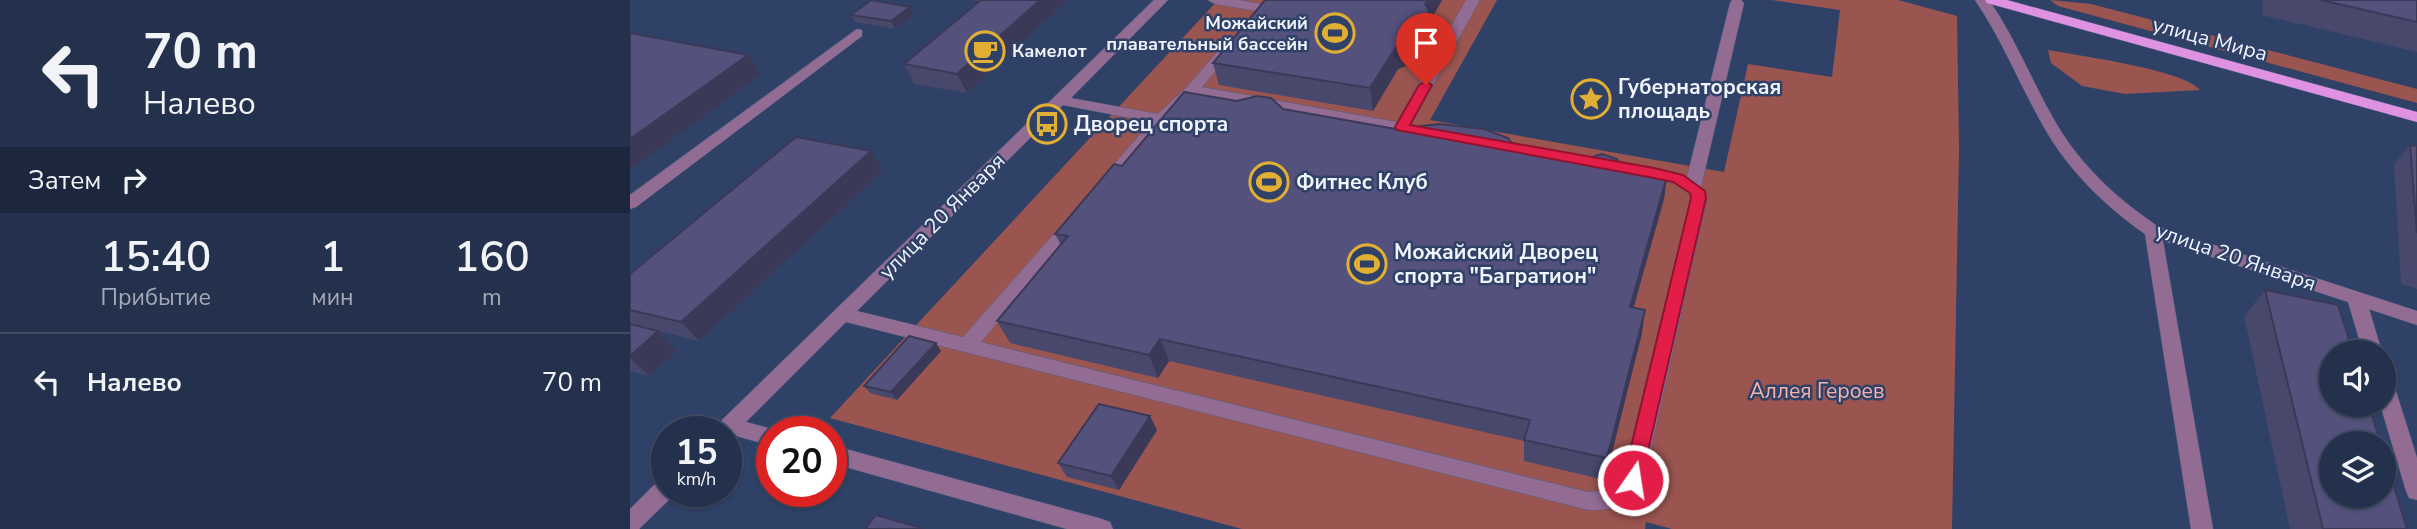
<!DOCTYPE html>
<html lang="ru">
<head>
<meta charset="utf-8">
<style>
  body { margin:0; font-family:"Nunito Sans",sans-serif; background:#303d57; color:#f1f3f6; height:100vh; display:flex; flex-direction:column; font-size:26px; white-space:nowrap }
  * { box-sizing:border-box; margin:0 }
  p { font-size:23px; color:#a3a9b6 }
  .icon { flex:none; width:38px; height:38px; fill:none; stroke:currentColor; stroke-width:2; stroke-linecap:round; stroke-linejoin:round }
  .map { position:relative; flex:1; overflow:hidden }
  .details { display:flex; flex-direction:column; background:#24314d; width:630px }
  .details>* { flex:none }
  .hud { background:#24314d; color:#f1f3f6; overflow:hidden }
  .controls { position:absolute; left:1689px; top:340px; display:grid; gap:14px }
  .controls a { display:grid; place-items:center; width:77px; height:77px; border-radius:50%; background:#24314d; box-shadow:0 2px 5px #0004,0 0 0 2px #414c65; font-size:35px }
  .speed { position:absolute; left:21px; top:416px; display:flex; gap:14px; font-size:35px; font-weight:700; text-align:center }
  .speed>* { display:grid; place-content:center; width:91px; height:91px; border-radius:50%; background:#24314d; box-shadow:0 2px 5px #0004,0 0 0 2px #414c65; line-height:1 }
  .speed small { font-size:18px; font-weight:400 }
  .speed .limit { border:10px solid #d22; background:#fff; color:#111 }
  .pin { position:absolute; display:grid; place-items:center; width:60px; height:60px; color:#fff; margin:-72px -30px; border-radius:50% 50% 50% 0; rotate:-45deg; box-shadow:0 0 7px #0007 }
  .pin .icon { rotate:45deg }
  .me { position:absolute; width:77px; margin:-38px; rotate:13deg; stroke-linejoin:round; filter:drop-shadow(0 0 5px #0008) }
  .turn { display:flex; align-items:center; gap:24px; height:147px; padding:0 28px; font-size:32px }
  .turn .icon { width:91px; height:91px; stroke-width:2.5 }
  .turn b { display:block; font-size:49px; line-height:60px }
  .then { display:flex; align-items:center; height:66px; padding:0 28px; background:#0003; gap:14px; font-size:26px }
  .eta { display:flex; justify-content:space-evenly; align-items:center; height:119px; text-align:center }
  .eta b { font-size:42px; font-weight:600; line-height:49px }
  ul { padding:0; list-style:none }
  li { display:flex; align-items:center; gap:21px; height:98px; padding:0 28px; border-top:2px solid #414c65 }
  li div { flex:1 }
  li b { display:block; font-size:26px }
  li em { font-style:normal }
  main { display:flex; flex:1; min-height:0 }
  .map>svg:first-child { display:block }
  .green { fill:#9b5550 }
  .lines { fill:none; stroke-linecap:round; stroke-linejoin:round }
  .minor-casing { stroke:#4f5e7f; stroke-width:1 }
  .major-casing { stroke:#4f5e7f; stroke-width:1 }
  .minor { fill:#926c93; fill-rule:evenodd }
  .major { fill:#df92e2; fill-rule:evenodd }
  .wall { fill:#48476c }
  .shaded-wall { fill:#3b3958 }
  .building { fill:#54527d; stroke:#3b3958; stroke-width:2 }
  .route { fill:#e11d48; stroke:#92132f; stroke-width:2 }
  .labels { text-anchor:middle; stroke-width:5; stroke-linejoin:round; paint-order:stroke }
  .far-poi-label { font-size:18px; font-weight:bold; fill:#eff4fd; stroke:#304167; text-anchor:end }
  .street-label { font-size:21px; fill:#eff4fd; stroke:#304167 }
  .poi-label { font-size:21px; font-weight:bold; fill:#eff4fd; stroke:#304167; text-anchor:start }
  .park-label { font-size:21px; fill:#f6b3ac; stroke:#304167 }
</style>
</head>
<body>
<main>
<section class="details">
<div class="hud">
<div class="turn"><svg class="icon" aria-label="left" viewBox="0 0 24 24"><path d="M17 20v-9H6M10 6l-5 5 5 5"/></svg><div><b>70 m</b>Налево</div></div>
<div class="then">Затем<svg class="icon" aria-label="right" viewBox="0 0 24 24"><path d="M7 20v-9h11M14 6l5 5-5 5"/></svg></div>
</div>
<div class="eta">
<div><b>15:40</b><p>Прибытие</p></div>
<div><b>1</b><p>мин</p></div>
<div><b>160</b><p>m</p></div>
</div>
<ul>
<li><svg class="icon" aria-label="left" viewBox="0 0 24 24"><path d="M17 20v-9H6M10 6l-5 5 5 5"/></svg><div><b>Налево</b></div><em>70 m</em></li>
</ul>
</section>
<div class="map">
<svg width="1787" height="529" viewBox="0 0 1787 529">
  <rect width="100%" height="100%" fill="#304167"/>
  <!-- green -->
  <g class="green">
    <path d="M 588,0 L 867,0 L 800,120 L 1094,172 L 1118,64 L 1202,77 L 1210,10 L 1142,0 L 1268,0 L 1327,16 L 1329,150 L 1322,529 L 1042,529 L 1016,522 L 1015,529 L 612,529 L 200,418 Z"/>
    <path d="M 1420,0 L 1461,4 L 1787,89 L 1787,103 L 1428,6 Z"/>
    <path d="M 1418,50 C 1449,56 1552,69 1570,90 L 1495,94 L 1452,86 L 1421,63 Z"/>
  </g>
  <g class="lines">
    <!-- minor casing -->
    <g class="minor-casing">
      <g id="minor">
        <path d="M 524,0 L 538,0 L 441,98 L 528,114 L 557,87 L 593,45 L 598,44 L 605,48 L 572,87 L 767,122 L 836,0 L 850,0 L 781,125 L 812,131 L 815,134 L 812,137 L 807,139 L 565,95 L 543,115 L 483,187 L 477,188 L 469,183 L 471,179 L 521,122 L 433,105 L 227,311 L 333,337 L 437,219 L 443,217 L 451,223 L 449,227 L 351,342 L 958,492 L 979,490 L 993,477 L 1061,198 L 1057,191 L 1044,183 L 862,149 L 854,144 L 862,139 L 1057,177 L 1100,3 L 1102,0 L 1111,0 L 1114,3 L 1071,187 L 1077,198 L 1014,480 C 1002,504 984,511 958,510 L 216,322 L 116,422 L 149,431 L 142,432 L 142,446 L 103,435 L 96,439 L 96,432 L 83,432 L 92,420 Z"/>
        <path d="M 578,0 L 609,0 L 638,5 L 640,8 L 633,12 L 585,4 Z"/>
        <path d="M 1345,0 L 1359,0 C 1388,42 1405,90 1432,133 C 1457,171 1491,202 1529,227 L 1787,311 L 1787,325 L 1739,309 L 1752,352 L 1733,352 L 1718,302 L 1533,241 L 1583,529 L 1561,529 L 1515,234 C 1475,206 1439,171 1415,129 C 1390,86 1373,41 1345,0 Z"/>
        <path d="M 227,29 L 232,30 L 232,36 L 6,207 L 0,209 L 0,195 Z"/>
        <path d="M 1754,377 L 1761,379 L 1764,385 L 1787,458 L 1787,500 L 1779,498 L 1776,491 L 1750,404 L 1754,404 Z"/>
        <path d="M 201,445 L 472,519 L 480,522 L 483,529 L 437,529 L 201,463 Z"/>
        <path d="M 37,478 L 37,492 L 45,494 L 9,529 L 0,529 L 0,509 L 29,480 Z"/>
      </g>
    </g>
    <!-- major casing -->
    <g class="major-casing">
      <path id="major" d="M 1355,0 L 1377,0 L 1787,112 L 1787,122 L 1357,3 Z"/>
    </g>
    <!-- minor -->
    <use href="#minor" class="minor"/>
    <!-- major -->
    <use href="#major" class="major"/>
  </g>
  <!-- wall -->
  <g class="wall">
    <path d="M 340,0 L 438,0 L 337,93 L 284,84 L 274,64 L 349,1 Z"/>
    <path d="M 635,0 L 812,0 L 800,21 L 801,32 L 798,49 L 788,61 L 768,69 L 743,111 L 589,85 L 583,63 Z"/>
    <path d="M 1633,0 L 1787,0 L 1787,52 L 1632,15 Z"/>
    <path d="M 284,14 L 265,29 L 225,22 L 221,15 Z"/>
    <path d="M 653,109 L 1037,176 L 1034,199 L 1004,307 L 1012,333 L 975,480 L 894,461 L 894,441 L 539,361 L 528,378 L 380,343 L 367,321 L 431,245 L 425,234 L 492,166 Z"/>
    <path d="M 1780,145 L 1787,146 L 1787,289 L 1771,284 L 1764,164 Z"/>
    <path d="M 253,171 L 69,341 L 28,331 L 47,351 L 19,376 L 0,371 L 0,274 Z"/>
    <path d="M 1635,290 L 1777,529 L 1660,529 L 1614,316 Z"/>
    <path d="M 311,351 L 267,400 L 240,393 L 234,386 Z"/>
    <path d="M 527,430 L 489,490 L 437,477 L 428,463 Z"/>
  </g>
  <!-- shaded-wall -->
  <g class="shaded-wall">
    <path d="M 410,0 L 438,0 L 337,93 L 327,74 Z"/>
    <path d="M 798,0 L 812,0 L 800,21 L 801,32 L 798,49 L 788,61 L 768,69 L 743,111 L 740,88 L 766,47 Z"/>
    <path d="M 280,7 L 284,14 L 265,29 L 261,21 Z"/>
    <path d="M 118,55 L 131,74 L 0,170 L 0,139 Z"/>
    <path d="M 241,151 L 253,171 L 69,341 L 51,322 Z"/>
    <path d="M 1037,176 L 1034,199 L 997,329 L 1000,307 Z"/>
    <path d="M 1015,310 L 1012,333 L 975,480 L 977,458 Z"/>
    <path d="M 28,331 L 47,351 L 19,376 L 0,358 L 0,356 Z"/>
    <path d="M 530,339 L 539,361 L 528,378 L 519,355 Z"/>
    <path d="M 306,343 L 311,351 L 267,400 L 261,392 Z"/>
    <path d="M 520,416 L 527,430 L 489,490 L 481,476 Z"/>
  </g>
  <!-- building -->
  <g class="building">
    <path d="M 241,0 L 280,7 L 261,21 L 221,15 Z"/>
    <path d="M 351,0 L 410,0 L 327,74 L 274,64 Z"/>
    <path d="M 635,0 L 798,0 L 795,4 L 799,10 L 797,27 L 786,39 L 766,47 L 740,88 L 583,63 Z"/>
    <path d="M 1691,0 L 1787,0 L 1787,22 Z"/>
    <path d="M 0,33 L 118,55 L 0,139 Z"/>
    <path d="M 554,92 L 607,101 L 627,96 L 641,98 L 653,109 L 777,131 L 791,126 L 810,124 L 854,129 L 878,138 L 887,150 L 948,161 L 972,154 L 987,159 L 993,168 L 1037,176 L 1000,307 L 1015,310 L 977,458 L 894,440 L 900,420 L 530,339 L 519,355 L 367,321 L 438,236 L 425,234 L 484,164 L 492,166 Z"/>
    <path d="M 166,137 L 241,151 L 51,322 L 0,310 L 0,274 Z"/>
    <path d="M 1780,145 L 1787,146 L 1787,233 Z"/>
    <path d="M 1635,290 L 1708,305 L 1723,352 L 1701,352 L 1701,404 L 1739,404 L 1750,443 L 1701,443 L 1701,495 L 1754,495 L 1754,453 L 1777,529 L 1693,529 Z"/>
    <path d="M 0,324 L 28,331 L 0,356 Z"/>
    <path d="M 279,336 L 306,343 L 261,392 L 234,386 Z"/>
    <path d="M 469,404 L 520,416 L 481,476 L 428,463 Z"/>
    <path d="M 246,515 L 294,529 L 235,529 Z"/>
  </g>
  <!-- route -->
  <path class="route" d="M 796,81 L 802,85 L 780,125 L 1024,168 L 1053,175 L 1075,191 L 1076,198 L 1010,486 L 1003,488 L 996,486 L 993,480 L 1061,198 L 1060,193 L 1043,182 L 1024,178 L 767,130 L 765,127 L 789,85 Z"/>
  <!-- icons -->
  <defs>
    <g id="stadium-ring" transform="scale(2.0125)"><circle r="9.5" fill="#304167" stroke="#e1af34" stroke-width="1.5"/><path d="M0-5a6.5 5 0 1 0 0 10a6.5 5 0 1 0 0-10ZM-3.5-1.8h7v3.6h-7Z" fill="#e1af34"/></g>
    <g id="cafe-ring" transform="scale(2.0125)"><circle r="9.5" fill="#304167" stroke="#e1af34" stroke-width="1.5"/><path d="M-5.5-4.5H6V0H3Q3 3.5 0 3.5H-2.5Q-5.5 3.5-5.5 0ZM3-3.2v2h1.7v-2ZM-6 4.5H4V6H-6Z" fill="#e1af34"/></g>
    <g id="sight-ring" transform="scale(2.0125)"><circle r="9.5" fill="#304167" stroke="#e1af34" stroke-width="1.5"/><path d="M0-6L1.8-2.2L6-1.7L2.9 1.2L3.7 5.4L0 3.3L-3.7 5.4L-2.9 1.2L-6-1.7L-1.8-2.2Z" fill="#e1af34"/></g>
    <g id="bus-ring" transform="scale(2.0125)"><circle r="9.5" fill="#304167" stroke="#e1af34" stroke-width="1.5"/><path d="M-5-6H5V4H4V6H2V4H-2V6H-4V4H-5ZM-3.5-4V0h7V-4ZM-3.5 1.2v1.5H-2V1.2ZM2 1.2v1.5H3.5V1.2Z" fill="#e1af34"/></g>
  </defs>
  <g fill-rule="evenodd">
    <use href="#stadium-ring" x="705" y="33"/>
    <use href="#cafe-ring" x="355" y="51"/>
    <use href="#sight-ring" x="961" y="99"/>
    <use href="#bus-ring" x="417" y="124"/>
    <use href="#stadium-ring" x="639" y="182"/>
    <use href="#stadium-ring" x="737" y="264"/>
  </g>
  <g class="labels">
    <!-- far-poi labels -->
    <g class="far-poi-label">
      <text x="678" y="29">Можайский<tspan x="678" dy="21">плавательный бассейн</tspan></text>
      <text x="382" y="57" text-anchor="start">Камелот</text>
    </g>
    <!-- street labels -->
    <g class="street-label">
      <text transform="translate(1580 39) rotate(15)" y="7">улица Мира</text>
      <text transform="translate(312 216) rotate(-45)" y="7">улица 20 Января</text>
      <text transform="translate(1606 257) rotate(19)" y="7">улица 20 Января</text>
    </g>
    <!-- poi labels -->
    <g class="poi-label">
      <text x="988" y="94">Губернаторская<tspan x="988" dy="24">площадь</tspan></text>
      <text x="444" y="131">Дворец спорта</text>
      <text x="666" y="189">Фитнес Клуб</text>
      <text x="764" y="259">Можайский Дворец<tspan x="764" dy="24">спорта "Багратион"</tspan></text>
    </g>
    <!-- park labels -->
    <g class="park-label">
      <text x="1187" y="398">Аллея Героев</text>
    </g>
  </g>
</svg>
<div class="controls">
<a><svg class="icon" aria-label="sound" viewBox="0 0 24 24"><path d="M4 9h4l5-4v14l-5-4H4zM17 9q2 3 0 6"/></svg></a>
<a><svg class="icon" aria-label="layers" viewBox="0 0 24 24"><path d="M12 4l9 5-9 5-9-5zM3 14l9 5 9-5"/></svg></a>
</div>
<div class="speed"><div>15<small>km/h</small></div><div class="limit">20</div></div>
<div class="pin" style="left:796px;top:85px;background:#d93025"><svg class="icon" aria-label="arrive" viewBox="0 0 24 24"><path d="M6 21V4h12l-3 4 3 4H6"/></svg></div>
<svg class="me" style="left:1003px;top:480px" viewBox="-20 -20 40 40"><circle r="17" fill="#e11d48" stroke="#fff" stroke-width="3"/><path d="M0-11L8 9 0 5-8 9z" fill="#fff"/></svg>
</div>
</main>
</body>
</html>
